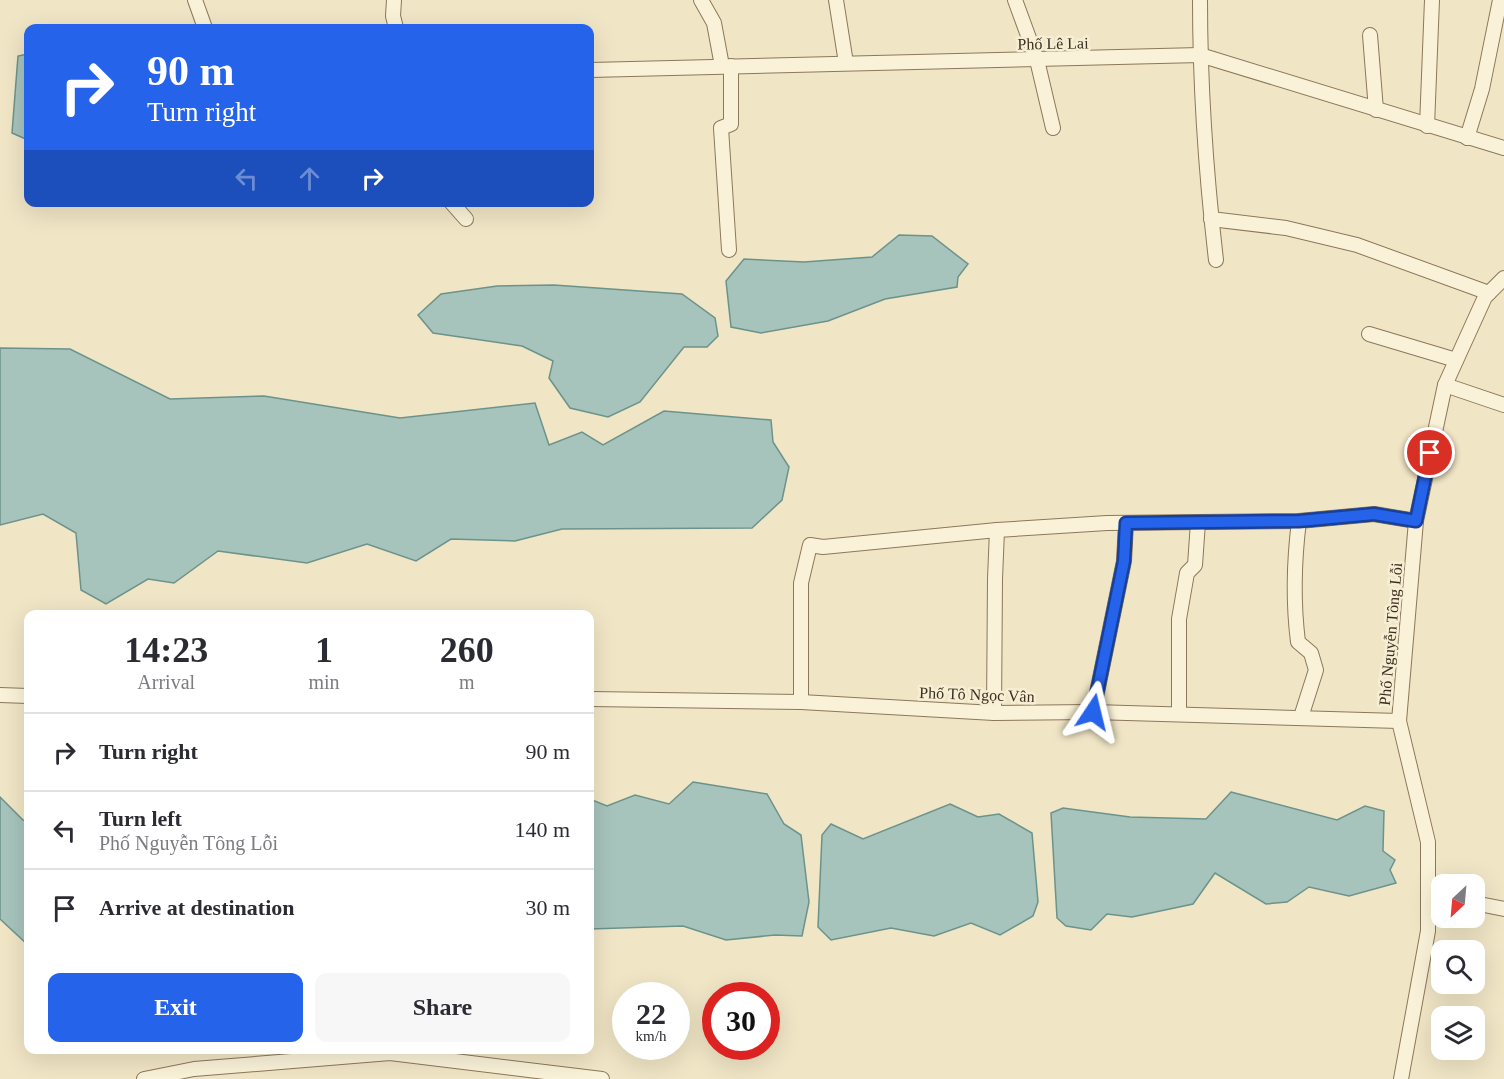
<!DOCTYPE html>
<html lang="en">
<head>
<meta charset="utf-8">
<style>
  body { margin:0; font-family:Georgia,serif; background:#f7f7f7; color:#2b2b33; height:100vh; display:flex; flex-direction:column; font-size:22px; white-space:nowrap }
  * { box-sizing:border-box; margin:0 }
  p { font-size:20px; color:#7c7c81 }
  .icon { flex:none; width:33px; height:33px; fill:none; stroke:currentColor; stroke-width:2; stroke-linecap:round; stroke-linejoin:round }
  .map { position:relative; flex:1; overflow:hidden }
  .drawer { position:absolute; left:24px; top:610px; width:570px; height:444px; display:flex; flex-direction:column; background:#fff; border-radius:12px; box-shadow:0 6px 24px #0002 }
  .drawer>* { flex:none }
  .top-card { position:absolute; left:24px; top:24px; width:570px; height:183px; border-radius:12px; box-shadow:0 6px 24px #0002; background:#2563eb; color:#fff; overflow:hidden }
  .needle { width:39px; rotate:206deg }
  .controls { position:absolute; left:1431px; top:874px; display:grid; gap:12px }
  .controls a { display:grid; place-items:center; width:54px; height:54px; border-radius:12px; background:#fff; box-shadow:0 6px 24px #0002; font-size:30px }
  .speed { position:absolute; left:612px; top:982px; display:flex; gap:12px; font-size:30px; font-weight:700; text-align:center }
  .speed>* { display:grid; place-content:center; width:78px; height:78px; border-radius:50%; background:#fff; box-shadow:0 6px 24px #0002; line-height:1 }
  .speed small { font-size:15px; font-weight:400 }
  .speed .limit { border:9px solid #d22; background:#fff; color:#111 }
  .pin { position:absolute; display:grid; place-items:center; width:51px; height:51px; color:#fff; margin:-26px; border:3px solid #fff; border-radius:50%; box-shadow:0 2px 6px #0007 }
  .me { position:absolute; width:66px; margin:-33px; rotate:10deg; stroke-linejoin:round; filter:drop-shadow(0 0 4px #0008) }
  .turn { display:flex; align-items:center; gap:21px; height:126px; padding:0 24px; font-size:27px }
  .turn .icon { width:78px; height:78px; stroke-width:2.5 }
  .turn b { display:block; font-size:42px; line-height:51px }
  .lanes { display:flex; align-items:center; height:57px; padding:0 24px; background:#0003; justify-content:center; gap:30px; direction:ltr }
  .lanes .off { opacity:.35 }
  .eta { display:flex; justify-content:space-evenly; align-items:center; height:102px; text-align:center }
  .eta b { font-size:36px; font-weight:700; line-height:42px }
  .action { display:flex; gap:12px; margin-top:auto; padding:12px 24px }
  .action a { flex:1; height:69px; border-radius:12px; background:#2563eb; color:#fff; font-size:24px; font-weight:700; line-height:69px; text-align:center }
  .action a+a { background:#f7f7f7; color:#2b2b33 }
  ul { padding:0; list-style:none }
  li { display:flex; align-items:center; gap:18px; height:78px; padding:0 24px; border-top:2px solid #e1e1e2 }
  li div { flex:1 }
  li b { display:block; font-size:22px }
  li em { font-style:normal }
  .map>svg:first-child { display:block }
  .water { fill:#a6c3bc; stroke:#6c938b; stroke-width:1.5 }
  .lines { fill:none; stroke-linecap:round; stroke-linejoin:round }
  .minor-casing { stroke:#8c775a; stroke-width:16 }
  .minor { stroke:#faf2d8; stroke-width:14 }
  .route-casing { stroke:#184099; stroke-width:15 }
  .route { stroke:#2563eb; stroke-width:10 }
  .labels { text-anchor:middle; stroke-width:5; stroke-linejoin:round; paint-order:stroke }
  .street-label { font-size:16px; fill:#3c2e1e; stroke:#f7efd5 }
</style>
</head>
<body>
<div class="map">
<svg width="1504" height="1079" viewBox="0 0 1504 1079">
  <rect width="100%" height="100%" fill="#f0e5c5"/>
  <!-- water -->
  <g class="water">
    <path d="M 28,54 L 28,140 L 12,133 L 18,56 Z"/>
    <path d="M 899,235 L 932,236 L 968,264 L 958,277 L 957,287 L 885,299 L 828,321 L 761,333 L 731,327 L 726,281 L 744,259 L 804,262 L 872,257 Z"/>
    <path d="M 554,285 L 682,294 L 715,318 L 718,336 L 707,347 L 684,347 L 640,402 L 608,417 L 570,408 L 549,378 L 553,361 L 522,346 L 433,333 L 418,315 L 441,294 L 497,286 Z"/>
    <path d="M 0,348 L 70,349 L 170,399 L 264,396 L 400,418 L 535,403 L 549,445 L 582,432 L 603,445 L 664,411 L 771,420 L 773,442 L 789,467 L 782,500 L 752,528 L 562,529 L 515,541 L 451,539 L 416,561 L 367,544 L 307,563 L 218,551 L 174,583 L 148,579 L 106,604 L 81,590 L 76,533 L 43,514 L 0,525 Z"/>
    <path d="M 693,782 L 767,794 L 784,824 L 801,835 L 809,902 L 802,936 L 775,935 L 726,940 L 683,926 L 590,929 L 590,799 L 607,806 L 635,795 L 669,804 Z"/>
    <path d="M 1231,792 L 1337,820 L 1365,806 L 1384,811 L 1383,851 L 1395,860 L 1390,870 L 1396,883 L 1349,896 L 1309,887 L 1287,902 L 1266,904 L 1215,873 L 1193,904 L 1132,917 L 1107,914 L 1091,930 L 1066,926 L 1057,918 L 1051,813 L 1063,808 L 1130,817 L 1206,819 Z"/>
    <path d="M 0,797 L 23,820 L 28,821 L 28,945 L 0,919 Z"/>
    <path d="M 950,804 L 978,817 L 999,814 L 1032,833 L 1038,902 L 1033,916 L 1000,935 L 971,923 L 934,936 L 891,928 L 831,940 L 818,927 L 822,835 L 831,824 L 863,839 Z"/>
  </g>
  <g class="lines">
    <!-- minor casing -->
    <g class="minor-casing">
      <g id="minor">
        <path d="M 195,0 L 205,28"/>
        <path d="M 394,0 L 393,16 L 396,28"/>
        <path d="M 701,0 L 714,23 L 722,66"/>
        <path d="M 836,0 L 846,63"/>
        <path d="M 1015,0 L 1037,60 L 1053,128"/>
        <path d="M 1200,0 C 1200,86 1206,174 1216,260"/>
        <path d="M 1370,35 L 1376,110"/>
        <path d="M 590,70 L 1200,55 L 1504,148"/>
        <path d="M 1427,126 L 1432,0"/>
        <path d="M 1467,138 L 1482,89 L 1500,0"/>
        <path d="M 451,202 L 466,219"/>
        <path d="M 1211,219 L 1286,228 L 1357,245 L 1489,293"/>
        <path d="M 729,250 L 721,128 L 731,124 L 731,66"/>
        <path d="M 1369,334 L 1456,360"/>
        <path d="M 1445,385 L 1504,405"/>
        <path d="M 1299,521 C 1294,561 1293,602 1298,642 L 1311,653 L 1316,670 L 1301,717"/>
        <path d="M 0,695 L 28,696"/>
        <path d="M 590,699 L 801,702 L 994,713 L 1093,712 L 1399,721"/>
        <path d="M 801,702 L 801,583 L 810,545 L 823,547 L 997,530 L 1107,523 L 1299,521 L 1374,514 L 1416,521"/>
        <path d="M 1093,712 L 1124,561 L 1126,523"/>
        <path d="M 994,713 L 995,579 L 997,530"/>
        <path d="M 1179,714 L 1179,619 L 1187,573 L 1195,565 L 1198,522"/>
        <path d="M 1474,903 L 1504,909"/>
        <path d="M 144,1079 L 194,1069 L 390,1053 L 602,1079"/>
        <path d="M 1401,1079 L 1428,931 L 1428,842 L 1399,721 L 1416,521 L 1445,385 L 1485,297 L 1504,278"/>
      </g>
    </g>
    <!-- minor -->
    <use href="#minor" class="minor"/>
  </g>
  <g class="lines">
    <!-- route casing -->
    <g class="route-casing">
      <path id="route" d="M 1093,712 L 1124,561 L 1126,523 L 1299,521 L 1374,514 L 1416,521 L 1430,453"/>
    </g>
    <!-- route -->
    <use href="#route" class="route"/>
  </g>
  <g class="labels">
    <!-- street labels -->
    <g class="street-label">
      <text transform="translate(1053 43) rotate(-1)" y="6">Phố Lê Lai</text>
      <text transform="translate(1390 634) rotate(-85)" y="6">Phố Nguyễn Tông Lỗi</text>
      <text transform="translate(977 694) rotate(2)" y="6">Phố Tô Ngọc Vân</text>
    </g>
  </g>
</svg>
<div class="controls">
<a><svg class="needle" viewBox="-14 -14 28 28"><path d="M0-13l5 13h-10z" fill="#e53935"/><path d="M0 13l5-13h-10z" fill="#7c7c81"/></svg></a>
<a><svg class="icon" aria-label="search" viewBox="0 0 24 24"><circle cx="10" cy="10" r="6"/><path d="M15 15l6 6"/></svg></a>
<a><svg class="icon" aria-label="layers" viewBox="0 0 24 24"><path d="M12 4l9 5-9 5-9-5zM3 14l9 5 9-5"/></svg></a>
</div>
<div class="speed"><div>22<small>km/h</small></div><div class="limit">30</div></div>
<div class="pin" style="left:1430px;top:453px;background:#d93025"><svg class="icon" aria-label="arrive" viewBox="0 0 24 24"><path d="M6 21V4h12l-3 4 3 4H6"/></svg></div>
<svg class="me" style="left:1093px;top:712px" viewBox="-20 -20 40 40"><path d="M0-17L14 15 0 8-14 15z" fill="#2563eb" stroke="#fff" stroke-width="4"/></svg>
<div class="top-card">
<div class="turn"><svg class="icon" aria-label="right" viewBox="0 0 24 24"><path d="M7 20v-9h11M14 6l5 5-5 5"/></svg><div><b>90 m</b>Turn right</div></div>
<div class="lanes"><svg class="icon off" aria-label="left" viewBox="0 0 24 24"><path d="M17 20v-9H6M10 6l-5 5 5 5"/></svg><svg class="icon off" aria-label="ahead" viewBox="0 0 24 24"><path d="M12 20V5M6 11l6-6 6 6"/></svg><svg class="icon" aria-label="right" viewBox="0 0 24 24"><path d="M7 20v-9h11M14 6l5 5-5 5"/></svg></div>
</div>
<section class="drawer">
<div class="eta">
<div><b>14:23</b><p>Arrival</p></div>
<div><b>1</b><p>min</p></div>
<div><b>260</b><p>m</p></div>
</div>
<ul>
<li><svg class="icon" aria-label="right" viewBox="0 0 24 24"><path d="M7 20v-9h11M14 6l5 5-5 5"/></svg><div><b>Turn right</b></div><em>90 m</em></li>
<li><svg class="icon" aria-label="left" viewBox="0 0 24 24"><path d="M17 20v-9H6M10 6l-5 5 5 5"/></svg><div><b>Turn left</b><p>Phố Nguyễn Tông Lỗi</p></div><em>140 m</em></li>
<li><svg class="icon" aria-label="arrive" viewBox="0 0 24 24"><path d="M6 21V4h12l-3 4 3 4H6"/></svg><div><b>Arrive at destination</b></div><em>30 m</em></li>
</ul>
<div class="action"><a>Exit</a><a>Share</a></div>
</section>
</div>
</body>
</html>
